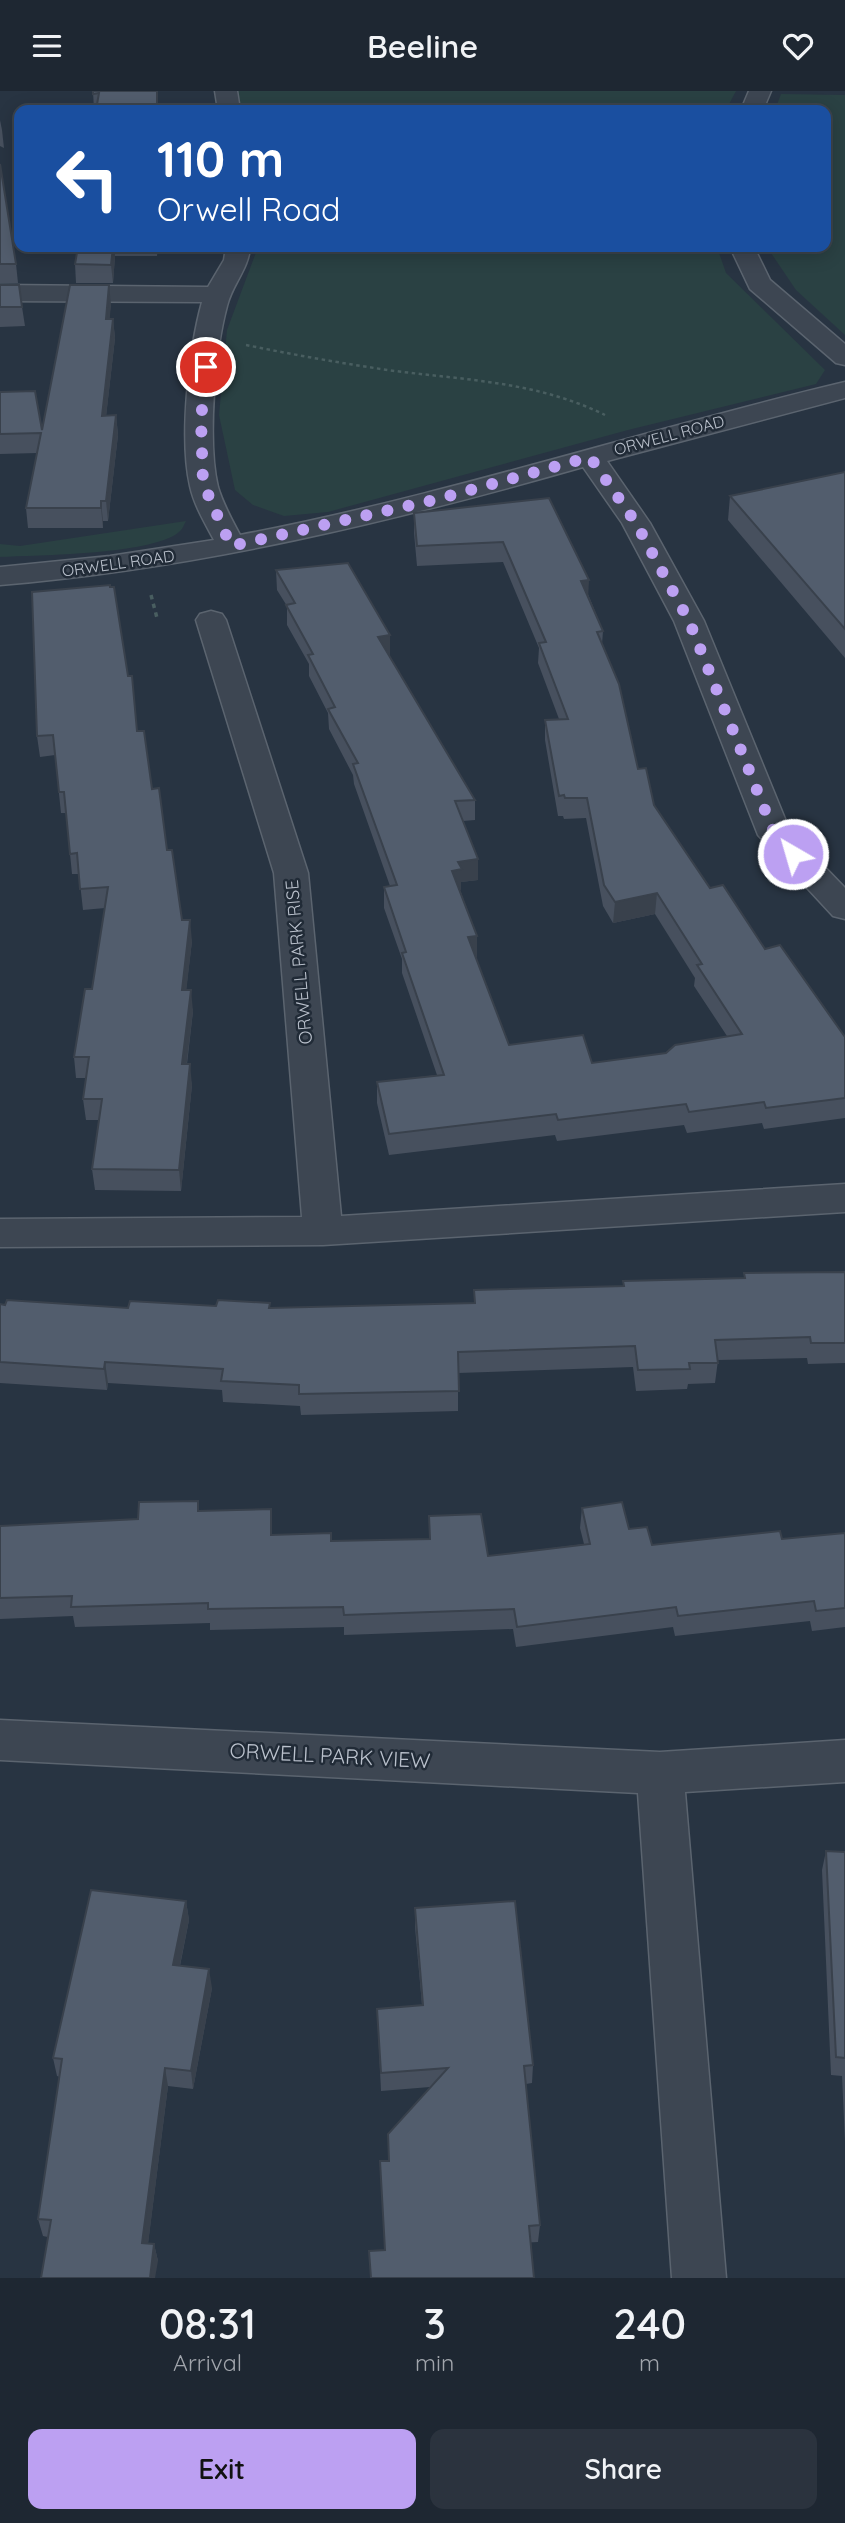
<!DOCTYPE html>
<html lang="en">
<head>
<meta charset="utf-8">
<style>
  body { margin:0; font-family:Quicksand,sans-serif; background:#2b333e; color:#f1f3f6; height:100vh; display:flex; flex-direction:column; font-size:26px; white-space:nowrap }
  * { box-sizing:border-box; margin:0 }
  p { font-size:23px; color:#a1a5ac }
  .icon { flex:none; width:38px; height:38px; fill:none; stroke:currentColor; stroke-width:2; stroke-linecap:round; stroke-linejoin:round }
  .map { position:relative; height:2187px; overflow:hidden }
  .details { display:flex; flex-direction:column; background:#1e2732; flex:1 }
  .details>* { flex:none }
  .hud { position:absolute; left:14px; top:14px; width:817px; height:147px; border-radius:14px; box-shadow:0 4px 18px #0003,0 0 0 2px #3c444d; background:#1a4fa0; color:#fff; overflow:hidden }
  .pin { position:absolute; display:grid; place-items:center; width:60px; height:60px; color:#fff; margin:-30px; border:4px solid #fff; border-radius:50%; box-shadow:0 2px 7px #0007 }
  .me { position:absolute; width:77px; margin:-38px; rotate:322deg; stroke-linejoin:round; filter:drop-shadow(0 0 5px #0008) }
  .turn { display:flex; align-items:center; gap:24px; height:147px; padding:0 28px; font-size:32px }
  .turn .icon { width:91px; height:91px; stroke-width:2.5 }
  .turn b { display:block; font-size:49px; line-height:60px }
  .eta { display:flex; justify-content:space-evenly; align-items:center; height:119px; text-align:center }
  .eta b { font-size:42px; font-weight:600; line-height:49px }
  .button { display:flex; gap:14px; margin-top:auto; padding:14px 28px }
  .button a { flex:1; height:80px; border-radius:14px; background:#bca0f2; color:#111; font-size:28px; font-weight:600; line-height:80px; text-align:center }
  .button a+a { background:#2b333e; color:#f1f3f6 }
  header { display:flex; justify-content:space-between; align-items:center; height:91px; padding:0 28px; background:#1e2732; font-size:32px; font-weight:600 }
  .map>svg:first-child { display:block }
  .green { fill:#2a4143 }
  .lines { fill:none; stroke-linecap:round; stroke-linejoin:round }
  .minor-casing { stroke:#5b646f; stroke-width:3 }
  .path-far1 { stroke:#495e60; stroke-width:2.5; stroke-dasharray:3.5 3.5; stroke-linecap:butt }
  .path { stroke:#495e60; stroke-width:3.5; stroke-dasharray:4.5 4.5; stroke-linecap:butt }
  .minor { fill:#3d4652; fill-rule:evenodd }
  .wall { fill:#47505e }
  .shaded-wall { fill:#39414c }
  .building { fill:#525d6d; stroke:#39414c; stroke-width:2 }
  .route { stroke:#bca0f2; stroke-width:12; stroke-dasharray:0 21.6 }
  .labels { text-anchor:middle; stroke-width:5; stroke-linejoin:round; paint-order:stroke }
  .far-street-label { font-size:16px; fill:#bac1cc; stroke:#212b37 }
  .street-label { font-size:18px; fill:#bac1cc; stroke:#212b37 }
  .near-street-label { font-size:21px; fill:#bac1cc; stroke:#212b37 }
</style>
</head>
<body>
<header><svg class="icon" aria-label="menu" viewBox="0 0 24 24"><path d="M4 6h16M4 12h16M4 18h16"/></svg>Beeline<svg class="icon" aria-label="heart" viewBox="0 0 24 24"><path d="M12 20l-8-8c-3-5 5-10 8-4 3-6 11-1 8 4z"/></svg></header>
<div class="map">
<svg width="845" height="2187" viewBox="0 0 845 2187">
  <rect width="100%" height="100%" fill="#283442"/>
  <!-- green -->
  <g class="green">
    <path d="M 238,0 L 736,0 L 726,19 L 241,19 Z"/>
    <path d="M 781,3 L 845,4 L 845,244 L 796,199 L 767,156 L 826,156 L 826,19 L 775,19 Z"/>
    <path d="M 258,156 L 717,156 L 726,182 L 825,279 L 816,293 L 628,339 L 328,421 L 284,425 L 253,414 L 235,399 L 219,324 L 227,239 Z"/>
    <path d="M 186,430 C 184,433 183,437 181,439 C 159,464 35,464 0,466 L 0,453 L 20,455 Z"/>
  </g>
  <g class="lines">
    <!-- minor casing -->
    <g class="minor-casing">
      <g id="minor">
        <path d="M 215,0 L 237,0 L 240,19 L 218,19 Z"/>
        <path d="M 749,0 L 771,0 L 763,19 L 741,19 Z"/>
        <path d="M 226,156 L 250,156 C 249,177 232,194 227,215 C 215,259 207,351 218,396 C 223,413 232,429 240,444 C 445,405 643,339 845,291 L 845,307 L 607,370 L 650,432 L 704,530 L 790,740 L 845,797 L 845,828 L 833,825 L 758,744 L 674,530 L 622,432 L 583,376 C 391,431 200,477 0,494 L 0,476 L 110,465 L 214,449 C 205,432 194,414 190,395 C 179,347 189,258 202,211 L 0,210 L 0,194 L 208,196 L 224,169 Z"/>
        <path d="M 730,156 L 754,156 L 770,189 L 845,253 L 845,274 L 836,272 L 750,198 Z"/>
        <path d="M 211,520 L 222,523 L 226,529 L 308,782 L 341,1125 L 845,1093 L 845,1121 L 323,1154 L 0,1156 L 0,1128 L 302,1126 L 274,782 L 196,529 L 200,523 Z"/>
        <path d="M 0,1629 L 660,1661 L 845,1649 L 845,1691 L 685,1701 L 726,2187 L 672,2187 L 638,1702 L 0,1669 Z"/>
      </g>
    </g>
    <!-- path-far1 -->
    <path class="path-far1" d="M 246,254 C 295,264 345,273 395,280 C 467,289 538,291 605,324"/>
    <!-- path -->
    <path class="path" d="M 151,504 L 157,527"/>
    <!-- minor -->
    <use href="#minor" class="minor"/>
  </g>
  <!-- wall -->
  <g class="wall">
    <path d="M 93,0 L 158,0 L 158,19 L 94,19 Z"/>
    <path d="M 0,29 L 2,39 L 4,57 L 0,55 Z"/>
    <path d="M 0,73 L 16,173 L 18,192 L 0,192 Z"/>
    <path d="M 78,156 L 158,156 L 157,165 L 115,165 L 113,192 L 76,192 L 75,173 Z"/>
    <path d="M 0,194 L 22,216 L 25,235 L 0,236 Z"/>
    <path d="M 111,213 L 109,228 L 113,228 L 115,247 L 106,325 L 116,324 L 118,344 L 108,430 L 103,430 L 103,437 L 28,437 L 26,417 L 37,362 L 0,363 L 0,301 L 42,339 Z"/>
    <path d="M 845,381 L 845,567 L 728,429 L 730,405 Z"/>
    <path d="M 549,407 L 603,540 L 602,553 L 638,678 L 654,714 L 710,797 L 845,946 L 845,1027 L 764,1038 L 762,1032 L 687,1042 L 684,1034 L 557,1050 L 555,1044 L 389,1064 L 377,1012 L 377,991 L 437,984 L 402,882 L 402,868 L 384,817 L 384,796 L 390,795 L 354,693 L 353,684 L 329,638 L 328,622 L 309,585 L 309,573 L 287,534 L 287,515 L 277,499 L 276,479 L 390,564 L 389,564 L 475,709 L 475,729 L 463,730 L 478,789 L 461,791 L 461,799 L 460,799 L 477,845 L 477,866 L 475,866 L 509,954 L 592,972 L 666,962 L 727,945 L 694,895 L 695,887 L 655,823 L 613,832 L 603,815 L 586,727 L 564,728 L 563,725 L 558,725 L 545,649 L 545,629 L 559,628 L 538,572 L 539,557 L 503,471 L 417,475 L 414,442 L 414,422 Z"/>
    <path d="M 128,585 L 137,640 L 167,759 L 182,829 L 192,850 L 186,899 L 193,920 L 187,973 L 192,994 L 181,1100 L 95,1099 L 92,1078 L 99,1029 L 86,1029 L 83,1008 L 86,987 L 76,987 L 74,966 L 92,898 L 105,817 L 83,819 L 79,783 L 72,783 L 66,722 L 61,722 L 55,664 L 40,666 L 37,645 Z"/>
    <path d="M 845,1181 L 845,1272 L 808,1273 L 807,1267 L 718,1269 L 715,1292 L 688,1293 L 687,1298 L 636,1300 L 633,1276 L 458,1282 L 458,1320 L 301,1324 L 300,1315 L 223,1311 L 222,1299 L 108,1292 L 107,1299 L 0,1292 L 0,1213 L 128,1217 L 270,1212 L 270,1217 L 474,1212 L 474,1199 L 623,1195 L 623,1190 L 744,1187 L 744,1182 Z"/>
    <path d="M 582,1417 L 629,1438 L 652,1454 L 782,1448 L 845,1442 L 845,1536 L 812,1540 L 810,1530 L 675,1545 L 673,1536 L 516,1556 L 513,1538 L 344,1544 L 344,1536 L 210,1539 L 210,1532 L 75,1536 L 73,1525 L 0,1528 L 0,1435 L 138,1428 L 199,1420 L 273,1444 L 331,1450 L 429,1448 L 429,1425 L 488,1465 L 584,1453 L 580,1437 Z"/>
    <path d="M 826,1760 L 845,1761 L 845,2051 L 842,1985 L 831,1984 L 822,1779 Z"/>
    <path d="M 186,1810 L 189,1829 L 180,1875 L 212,1897 L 193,1998 L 168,1995 L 148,2152 L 154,2153 L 158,2170 L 43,2145 L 38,2128 L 60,1986 L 57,1985 L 53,1967 Z"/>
    <path d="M 415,1817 L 533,1974 L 532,1992 L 526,1993 L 540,2134 L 538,2151 L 385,2159 L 389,2070 L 430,1996 L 381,2000 L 377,1918 L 422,1914 L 415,1836 Z"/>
  </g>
  <!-- shaded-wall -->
  <g class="shaded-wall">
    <rect x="157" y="0" width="1" height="19"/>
    <path d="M 113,156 L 115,156 L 115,165 L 113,192 L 111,174 Z"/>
    <path d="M 109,194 L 111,213 L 108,248 L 106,228 Z"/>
    <path d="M 113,228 L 115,247 L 104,344 L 102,325 Z"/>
    <path d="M 116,324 L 118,344 L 108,430 L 106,410 Z"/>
    <path d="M 101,410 L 103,430 L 103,437 L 101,417 Z"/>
    <path d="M 589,489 L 588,509 L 581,490 Z"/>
    <path d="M 390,544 L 390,564 L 378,566 L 378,546 Z"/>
    <path d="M 478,768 L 478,789 L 461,791 L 461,799 L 452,801 L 452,780 L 458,771 Z"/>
    <path d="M 657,802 L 655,823 L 613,832 L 615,811 Z"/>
    <path d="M 190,829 L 192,850 L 184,920 L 182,899 Z"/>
    <path d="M 477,845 L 477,866 L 467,867 L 468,846 Z"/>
    <path d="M 191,899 L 193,920 L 184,994 L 182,973 Z"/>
    <path d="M 190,973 L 192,994 L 181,1100 L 179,1079 Z"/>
    <path d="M 105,1271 L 108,1292 L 107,1299 L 104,1278 Z"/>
    <path d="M 186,1810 L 189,1829 L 176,1893 L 173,1874 Z"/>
    <path d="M 209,1878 L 212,1897 L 193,1998 L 191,1980 Z"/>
    <path d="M 165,1977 L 168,1995 L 146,2169 L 142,2152 Z"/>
    <path d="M 154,2153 L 158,2170 L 155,2187 L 150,2187 Z"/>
  </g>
  <!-- building -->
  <g class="building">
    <path d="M 93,0 L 157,0 L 157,19 L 96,19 L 99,2 L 93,3 Z"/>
    <path d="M 0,73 L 16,173 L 0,173 Z"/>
    <path d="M 78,156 L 113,156 L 111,174 L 75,173 Z"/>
    <path d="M 0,194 L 19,194 L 22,216 L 0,216 Z"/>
    <path d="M 70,194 L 109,194 L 106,228 L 113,228 L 102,325 L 116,324 L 106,410 L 101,410 L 101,417 L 26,417 L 41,342 L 0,343 L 0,301 L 35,300 L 42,339 Z"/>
    <path d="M 845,381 L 845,538 L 730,405 Z"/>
    <path d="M 549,407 L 589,489 L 581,490 L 603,540 L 597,541 L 619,593 L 638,678 L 646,677 L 654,714 L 710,797 L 723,794 L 765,858 L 780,854 L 845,946 L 845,1007 L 766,1017 L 764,1011 L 689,1021 L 686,1013 L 558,1029 L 556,1023 L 389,1043 L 377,991 L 444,984 L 402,862 L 406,861 L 384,796 L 397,794 L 353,673 L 358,672 L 328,618 L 335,616 L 308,564 L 313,563 L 286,514 L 295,512 L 276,479 L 348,472 L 390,544 L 378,546 L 475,709 L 455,710 L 478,768 L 458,771 L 462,778 L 452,780 L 477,845 L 468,846 L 509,954 L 583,944 L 592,972 L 666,962 L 675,954 L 742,943 L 697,874 L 702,873 L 657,802 L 615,811 L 604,794 L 587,707 L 565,707 L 564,704 L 559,705 L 545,629 L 568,628 L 539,552 L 546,551 L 503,451 L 417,455 L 414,422 Z"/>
    <path d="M 110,494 L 110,496 L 114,496 L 128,585 L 132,585 L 137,640 L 144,640 L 152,698 L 159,697 L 167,759 L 172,759 L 182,829 L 190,829 L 182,899 L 191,899 L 182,973 L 190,973 L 179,1079 L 92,1078 L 102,1008 L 83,1008 L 89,966 L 74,966 L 85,898 L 92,898 L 108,796 L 80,798 L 77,762 L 70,763 L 64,701 L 59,701 L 53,644 L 37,645 L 32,501 Z"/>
    <path d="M 845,1181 L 845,1252 L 811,1252 L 810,1246 L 715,1249 L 718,1272 L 689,1272 L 690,1278 L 638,1279 L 635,1255 L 458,1261 L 459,1300 L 299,1303 L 299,1294 L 221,1290 L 223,1278 L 105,1271 L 104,1278 L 0,1271 L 0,1213 L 5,1214 L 7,1209 L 128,1217 L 130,1210 L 216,1215 L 218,1209 L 270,1212 L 269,1217 L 475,1212 L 474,1199 L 624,1195 L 623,1190 L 745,1187 L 744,1182 Z"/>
    <path d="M 198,1410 L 198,1420 L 271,1418 L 271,1444 L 331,1442 L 331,1450 L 430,1448 L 429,1425 L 481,1423 L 488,1465 L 590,1453 L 582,1417 L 622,1411 L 629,1438 L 647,1436 L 652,1454 L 780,1440 L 782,1448 L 845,1442 L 845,1517 L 816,1520 L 814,1510 L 678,1525 L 676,1516 L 517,1536 L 514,1518 L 344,1524 L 343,1516 L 208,1518 L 208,1512 L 71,1516 L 72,1505 L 0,1507 L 0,1435 L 138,1428 L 139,1411 Z"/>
    <path d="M 826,1760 L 845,1761 L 845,1967 L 836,1966 Z"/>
    <path d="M 91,1799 L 186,1810 L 173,1874 L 209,1878 L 191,1980 L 165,1977 L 142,2152 L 154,2153 L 150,2187 L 41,2187 L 51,2129 L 38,2128 L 62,1968 L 53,1967 Z"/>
    <path d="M 515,1810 L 533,1974 L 524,1975 L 540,2134 L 529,2135 L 534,2187 L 371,2187 L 369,2160 L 385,2159 L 380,2070 L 389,2070 L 388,2043 L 448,1977 L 381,1982 L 377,1918 L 423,1914 L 415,1817 Z"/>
  </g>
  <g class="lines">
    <!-- route -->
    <path class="route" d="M 206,276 L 201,329 L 203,392 L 231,455 L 434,409 L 590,366 L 636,432 L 689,530 L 775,744 L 793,763"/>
  </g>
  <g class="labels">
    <!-- far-street labels -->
    <g class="far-street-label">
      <text transform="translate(669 344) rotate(-15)" y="6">ORWELL ROAD</text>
      <text transform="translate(118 472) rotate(-8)" y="6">ORWELL ROAD</text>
    </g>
    <!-- street labels -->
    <g class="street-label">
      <text transform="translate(299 871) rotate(-95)" y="6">ORWELL PARK RISE</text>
    </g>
    <!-- near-street labels -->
    <g class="near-street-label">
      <text transform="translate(330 1665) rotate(3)" y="7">ORWELL PARK VIEW</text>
    </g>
  </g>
</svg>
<div class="pin" style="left:206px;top:276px;background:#d93025"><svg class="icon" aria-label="arrive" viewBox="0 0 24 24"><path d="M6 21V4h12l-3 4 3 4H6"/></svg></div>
<svg class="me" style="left:793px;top:763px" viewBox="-20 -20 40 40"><circle r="17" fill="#bca0f2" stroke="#fff" stroke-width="3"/><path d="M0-11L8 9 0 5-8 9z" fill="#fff"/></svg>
<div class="hud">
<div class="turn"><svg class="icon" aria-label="left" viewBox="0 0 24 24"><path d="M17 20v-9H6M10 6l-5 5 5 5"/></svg><div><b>110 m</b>Orwell Road</div></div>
</div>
</div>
<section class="details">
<div class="eta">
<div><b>08:31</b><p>Arrival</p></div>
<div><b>3</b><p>min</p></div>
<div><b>240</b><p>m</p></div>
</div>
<div class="button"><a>Exit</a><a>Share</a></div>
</section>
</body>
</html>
